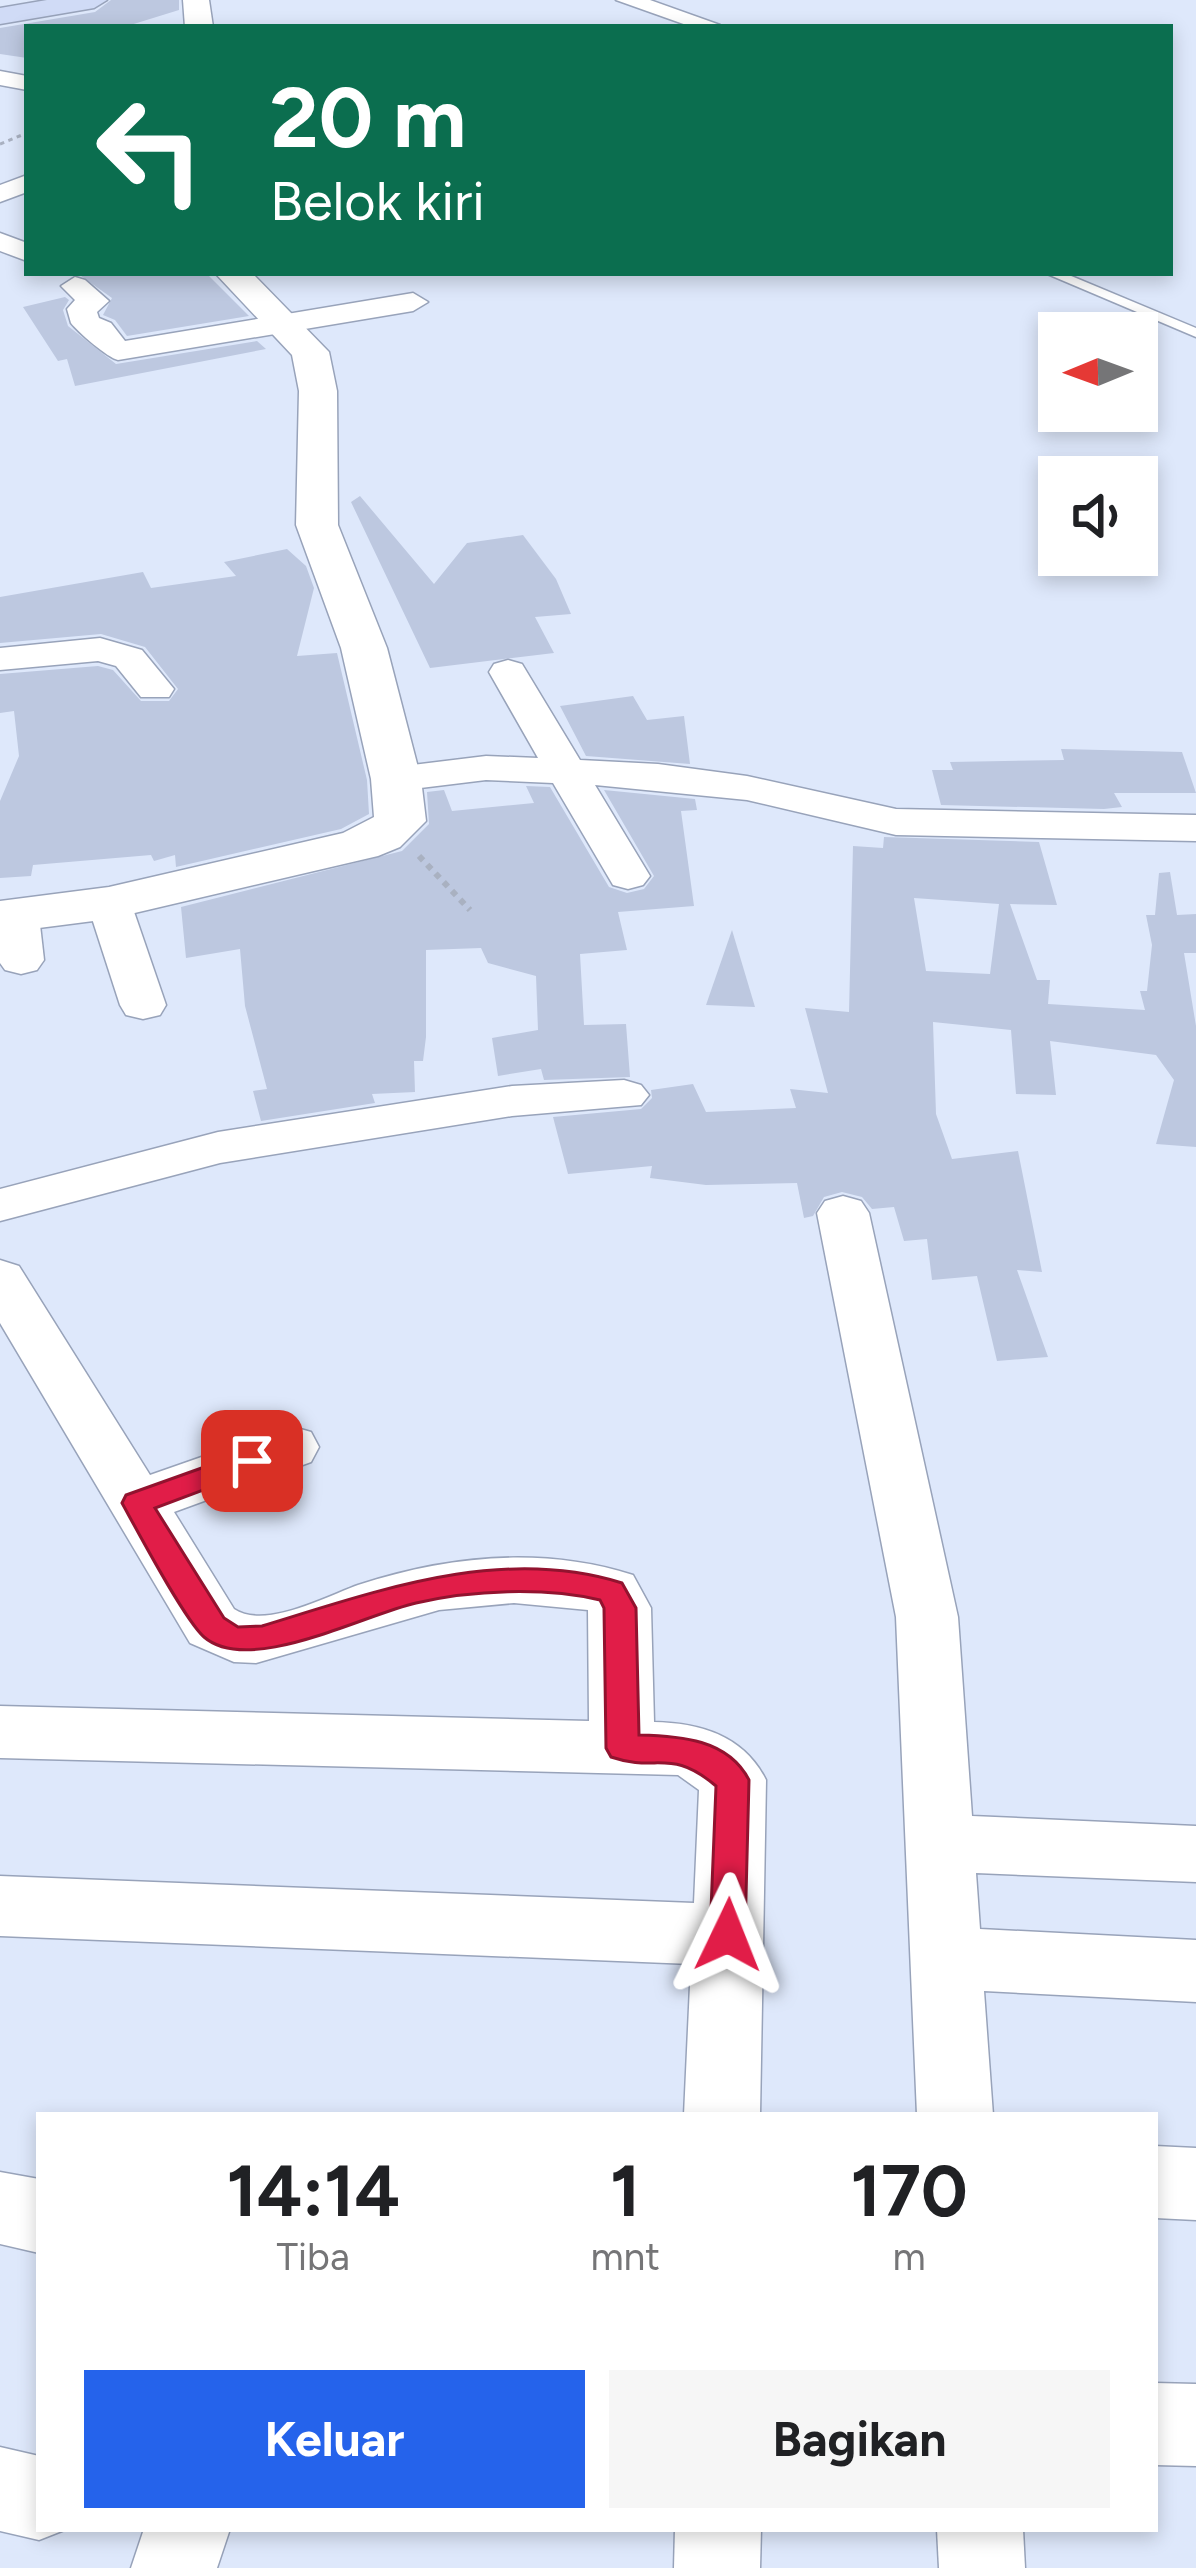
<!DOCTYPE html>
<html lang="id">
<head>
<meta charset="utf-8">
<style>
  body { margin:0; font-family:Figtree,sans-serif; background:#f6f6f6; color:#202124; height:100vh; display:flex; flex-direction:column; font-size:45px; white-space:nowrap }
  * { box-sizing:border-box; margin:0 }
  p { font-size:39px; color:#757577 }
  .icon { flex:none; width:66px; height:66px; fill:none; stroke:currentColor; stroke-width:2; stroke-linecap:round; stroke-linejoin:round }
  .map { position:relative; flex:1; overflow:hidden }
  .drawer { position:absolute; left:36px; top:2112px; width:1122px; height:420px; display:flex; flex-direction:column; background:#fff; border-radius:0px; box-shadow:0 6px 18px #0003 }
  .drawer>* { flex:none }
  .top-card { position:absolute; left:24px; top:24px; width:1149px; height:252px; border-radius:0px; box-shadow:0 6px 18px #0003; background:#0b6e4f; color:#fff; overflow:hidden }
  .needle { width:78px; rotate:269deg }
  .tools { position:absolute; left:1038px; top:312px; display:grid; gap:24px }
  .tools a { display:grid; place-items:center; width:120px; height:120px; border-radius:0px; background:#fff; box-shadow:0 6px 18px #0003; font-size:60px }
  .pin { position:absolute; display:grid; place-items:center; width:102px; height:102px; color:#fff; margin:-51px; border-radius:24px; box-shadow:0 6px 18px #0006 }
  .me { position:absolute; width:132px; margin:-66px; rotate:2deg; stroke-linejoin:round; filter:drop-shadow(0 0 9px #0008) }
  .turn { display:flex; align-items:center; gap:42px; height:252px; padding:0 48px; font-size:54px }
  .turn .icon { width:156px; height:156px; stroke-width:2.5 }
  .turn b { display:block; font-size:84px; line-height:102px }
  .eta { display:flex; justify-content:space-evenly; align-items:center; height:204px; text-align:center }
  .eta b { font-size:72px; font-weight:700; line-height:84px }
  .button { display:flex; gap:24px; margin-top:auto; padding:24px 48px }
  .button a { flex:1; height:138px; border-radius:0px; background:#2563eb; color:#fff; font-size:48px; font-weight:700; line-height:138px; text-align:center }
  .button a+a { background:#f6f6f6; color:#202124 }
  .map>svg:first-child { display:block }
  .building { fill:#bdc8e0; fill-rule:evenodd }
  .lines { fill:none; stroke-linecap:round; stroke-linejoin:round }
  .service-casing { stroke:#98a3ba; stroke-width:3 }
  .minor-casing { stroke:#98a3ba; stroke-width:3 }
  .tertiary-casing { stroke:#98a3ba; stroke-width:3 }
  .secondary-casing { stroke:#98a3ba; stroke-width:3 }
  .path-far1 { stroke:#a9b1c1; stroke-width:3; stroke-dasharray:4.5 4.5; stroke-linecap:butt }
  .path { stroke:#a9b1c1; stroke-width:6; stroke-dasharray:6 6; stroke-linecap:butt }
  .service { fill:#fff; fill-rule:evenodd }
  .minor { fill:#fff; fill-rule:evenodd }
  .tertiary { fill:#fff; fill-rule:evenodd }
  .secondary { fill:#d0dbf6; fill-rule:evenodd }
  .route { fill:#e11d48; stroke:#92132f; stroke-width:3 }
</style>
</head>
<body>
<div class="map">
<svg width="1196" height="2568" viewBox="0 0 1196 2568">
  <rect width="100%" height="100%" fill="#dee8fb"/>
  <!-- building -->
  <g class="building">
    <path d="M 111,0 L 179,0 L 179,10 L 124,27 L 27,27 L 27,58 L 0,54 L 0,28 L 95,12 Z"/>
    <path d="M 77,273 L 206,273 L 249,316 L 127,336 L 115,320 L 103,315 L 112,298 Z"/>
    <path d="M 65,297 L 69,300 L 63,310 L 68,326 L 116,364 L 257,341 L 266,349 L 75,386 L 67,359 L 58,361 L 23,307 Z"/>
    <path d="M 360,496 L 434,584 L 467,543 L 523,535 L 556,579 L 571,614 L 535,617 L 554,653 L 430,668 L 351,502 Z"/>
    <path d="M 287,549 L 306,566 L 314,588 L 297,656 L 337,653 L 367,780 L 369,814 L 341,829 L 176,867 L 175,855 L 154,861 L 151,855 L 33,865 L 31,876 L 0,878 L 0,801 L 19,756 L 14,711 L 0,713 L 0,674 L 98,666 L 113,670 L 141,701 L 169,701 L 178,689 L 145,647 L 101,634 L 0,643 L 0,597 L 143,572 L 151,588 L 236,576 L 224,562 Z"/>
    <path d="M 633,696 L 647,720 L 684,716 L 690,764 L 586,756 L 560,706 Z"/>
    <path d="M 1061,749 L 1182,752 L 1196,793 L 1114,793 L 1122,807 L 1104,809 L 941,805 L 932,770 L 953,770 L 950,762 L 1064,760 Z"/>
    <path d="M 526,786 L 550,787 L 609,887 L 627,893 L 644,889 L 654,876 L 604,790 L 695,799 L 697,810 L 681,811 L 694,906 L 618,912 L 627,950 L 580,954 L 584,1025 L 626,1024 L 630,1077 L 544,1080 L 541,1069 L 498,1076 L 492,1038 L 538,1030 L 536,976 L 488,963 L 481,948 L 426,950 L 426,1037 L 423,1061 L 414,1061 L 415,1092 L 372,1094 L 375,1103 L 261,1121 L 253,1091 L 267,1089 L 245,1006 L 240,949 L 186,958 L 181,907 L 402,851 L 429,824 L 427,792 L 444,790 L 452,811 L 534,803 Z"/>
    <path d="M 884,837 L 1039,842 L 1057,905 L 1010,904 L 1037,980 L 1050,980 L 1048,1004 L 1145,1010 L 1140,991 L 1147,991 L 1152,945 L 1146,915 L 1155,915 L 1159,873 L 1170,872 L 1177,915 L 1196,914 L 1196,953 L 1184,953 L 1196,1026 L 1196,1147 L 1156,1144 L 1174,1080 L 1156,1055 L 1050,1041 L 1056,1095 L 1016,1094 L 1011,1030 L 933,1022 L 936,1114 L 952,1159 L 1018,1151 L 1042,1272 L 1017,1270 L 1048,1357 L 997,1361 L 977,1276 L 932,1280 L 927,1239 L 904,1241 L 894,1207 L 872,1209 L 862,1197 L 842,1192 L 824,1197 L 813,1216 L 804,1218 L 797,1183 L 706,1185 L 650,1178 L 652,1166 L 568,1174 L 553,1117 L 641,1109 L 652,1098 L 651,1090 L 693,1084 L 706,1112 L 796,1108 L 790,1089 L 828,1093 L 805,1008 L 849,1012 L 853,846 L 883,848 ZM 914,898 L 999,904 L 990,974 L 926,971 Z"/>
    <path d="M 732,930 L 755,1007 L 706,1005 Z"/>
  </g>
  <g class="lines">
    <!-- service casing -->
    <g class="service-casing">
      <path id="service" d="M 1045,273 L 1064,273 L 1196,328 L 1196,337 Z"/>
    </g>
    <!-- minor casing -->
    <g class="minor-casing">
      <g id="minor">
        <path d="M 616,0 L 650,0 L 720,25 L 692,27 Z"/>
        <path d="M 0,71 L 27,76 L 27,90 L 0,85 Z"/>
        <path d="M 27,175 L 27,192 L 0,202 L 0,185 Z"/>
        <path d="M 0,233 L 27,243 L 27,261 L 0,251 Z"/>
        <path d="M 75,277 L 85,280 L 109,301 L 97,312 L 99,318 L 111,323 L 125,341 L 413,293 L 428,302 L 413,311 L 118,360 C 108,358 78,332 71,323 L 67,309 L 75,300 L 61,286 Z"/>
        <path d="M 100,638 L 142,650 L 174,689 L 169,697 L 141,697 L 116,666 L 98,661 L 0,670 L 0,648 Z"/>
        <path d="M 508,660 L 522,664 L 580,760 L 658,764 L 747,776 L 896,809 L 1196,815 L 1196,841 L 896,835 L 747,800 L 595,785 L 650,876 L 643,885 L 628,889 L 613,885 L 553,783 L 486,780 L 396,791 L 381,788 L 375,779 L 381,770 L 396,767 L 486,756 L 538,758 L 489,672 L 494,664 Z"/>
        <path d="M 109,890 L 125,894 L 131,903 L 166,1005 L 160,1015 L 143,1019 L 126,1015 L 120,1005 L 87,903 L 93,894 Z"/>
        <path d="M 17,903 L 33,907 L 39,916 L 44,960 L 37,970 L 21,974 L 5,970 L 0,963 L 0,908 Z"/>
        <path d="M 624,1080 L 641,1085 L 649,1095 L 641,1105 L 512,1116 L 220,1163 L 0,1221 L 0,1189 L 218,1132 L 512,1086 Z"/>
        <path d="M 843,1196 L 861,1201 L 869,1213 L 958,1617 L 972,1816 L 1196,1826 L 1196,1882 L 976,1873 L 980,1929 L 1196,1940 L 1196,2002 L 984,1991 L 993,2115 L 917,2115 L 896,1617 L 817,1213 L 825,1201 Z"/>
        <path d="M 0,1260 L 19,1266 L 150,1475 L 290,1426 L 311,1432 L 319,1447 L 311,1462 L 174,1512 L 234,1609 C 265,1630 327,1596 358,1585 C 447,1556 542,1546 633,1575 L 651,1608 L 654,1722 C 701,1723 744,1736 766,1780 L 760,2115 L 684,2115 L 691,1964 L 0,1936 L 0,1876 L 694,1903 L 699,1790 L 678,1775 L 0,1758 L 0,1706 L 589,1721 L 588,1610 L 514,1603 L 439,1610 L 256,1663 L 234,1662 L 190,1643 L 0,1323 Z"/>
        <path d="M 1155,2146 L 1196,2148 L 1196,2220 L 1155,2218 Z"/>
        <path d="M 0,2172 L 39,2179 L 39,2253 L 0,2244 Z"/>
        <path d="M 1155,2383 L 1196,2384 L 1196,2466 L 1155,2465 Z"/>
        <path d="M 0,2447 L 39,2456 L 39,2529 L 67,2529 L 39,2540 L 0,2531 Z"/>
        <path d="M 144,2529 L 230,2529 L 217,2568 L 131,2568 Z"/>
        <path d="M 675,2529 L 761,2529 L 760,2568 L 674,2568 Z"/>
        <path d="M 937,2529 L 1023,2529 L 1025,2568 L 939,2568 Z"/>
      </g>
    </g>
    <!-- tertiary casing -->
    <g class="tertiary-casing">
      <g id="tertiary">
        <path d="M 183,0 L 209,0 L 213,27 L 185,27 Z"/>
        <path d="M 215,273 L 252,273 L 329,352 L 337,391 L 338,525 L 387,648 L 421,779 L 426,821 L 400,847 L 378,856 L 109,919 L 0,933 L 0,901 L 109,887 L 343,833 L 374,817 L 371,779 L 341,648 L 296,525 L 299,391 L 292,355 Z"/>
      </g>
    </g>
    <!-- secondary casing -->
    <g class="secondary-casing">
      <path id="secondary" d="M 47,0 L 107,0 L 94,8 L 0,24 L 0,8 Z"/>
    </g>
    <!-- path-far1 -->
    <path class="path-far1" d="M 0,144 L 27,133"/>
    <!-- path -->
    <path class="path" d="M 419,856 L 470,910"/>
    <!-- service -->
    <use href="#service" class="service"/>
    <!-- minor -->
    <use href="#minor" class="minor"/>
    <!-- tertiary -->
    <use href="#tertiary" class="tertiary"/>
    <!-- secondary -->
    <use href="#secondary" class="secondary"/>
  </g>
  <!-- route -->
  <path class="route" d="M 252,1450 L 267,1461 L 262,1468 L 155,1508 L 224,1618 L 238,1627 L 262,1626 C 377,1591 501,1545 622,1583 L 636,1608 L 639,1735 C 680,1736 728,1739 749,1780 L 745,1935 L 740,1946 L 728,1950 L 715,1946 L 710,1935 L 716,1786 C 670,1747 658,1773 611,1757 L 606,1748 L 604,1608 L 600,1600 C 544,1587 472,1590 416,1603 C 363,1615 249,1676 204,1637 C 184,1619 138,1532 122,1503 L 126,1495 Z"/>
</svg>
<div class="tools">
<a><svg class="needle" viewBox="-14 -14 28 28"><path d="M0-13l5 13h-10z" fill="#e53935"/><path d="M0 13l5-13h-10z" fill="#757577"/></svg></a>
<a><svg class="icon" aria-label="sound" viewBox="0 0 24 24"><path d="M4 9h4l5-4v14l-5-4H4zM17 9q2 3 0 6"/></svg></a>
</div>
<div class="pin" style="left:252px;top:1461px;background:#d93025"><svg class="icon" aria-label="arrive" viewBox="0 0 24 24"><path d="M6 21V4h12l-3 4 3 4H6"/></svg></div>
<svg class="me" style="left:728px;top:1935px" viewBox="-20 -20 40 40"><path d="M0-17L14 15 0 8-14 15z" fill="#e11d48" stroke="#fff" stroke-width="4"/></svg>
<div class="top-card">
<div class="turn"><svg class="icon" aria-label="left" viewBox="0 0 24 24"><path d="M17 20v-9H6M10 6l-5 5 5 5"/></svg><div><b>20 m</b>Belok kiri</div></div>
</div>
<section class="drawer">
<div class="eta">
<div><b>14:14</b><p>Tiba</p></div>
<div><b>1</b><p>mnt</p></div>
<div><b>170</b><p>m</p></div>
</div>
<div class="button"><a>Keluar</a><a>Bagikan</a></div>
</section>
</div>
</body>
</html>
